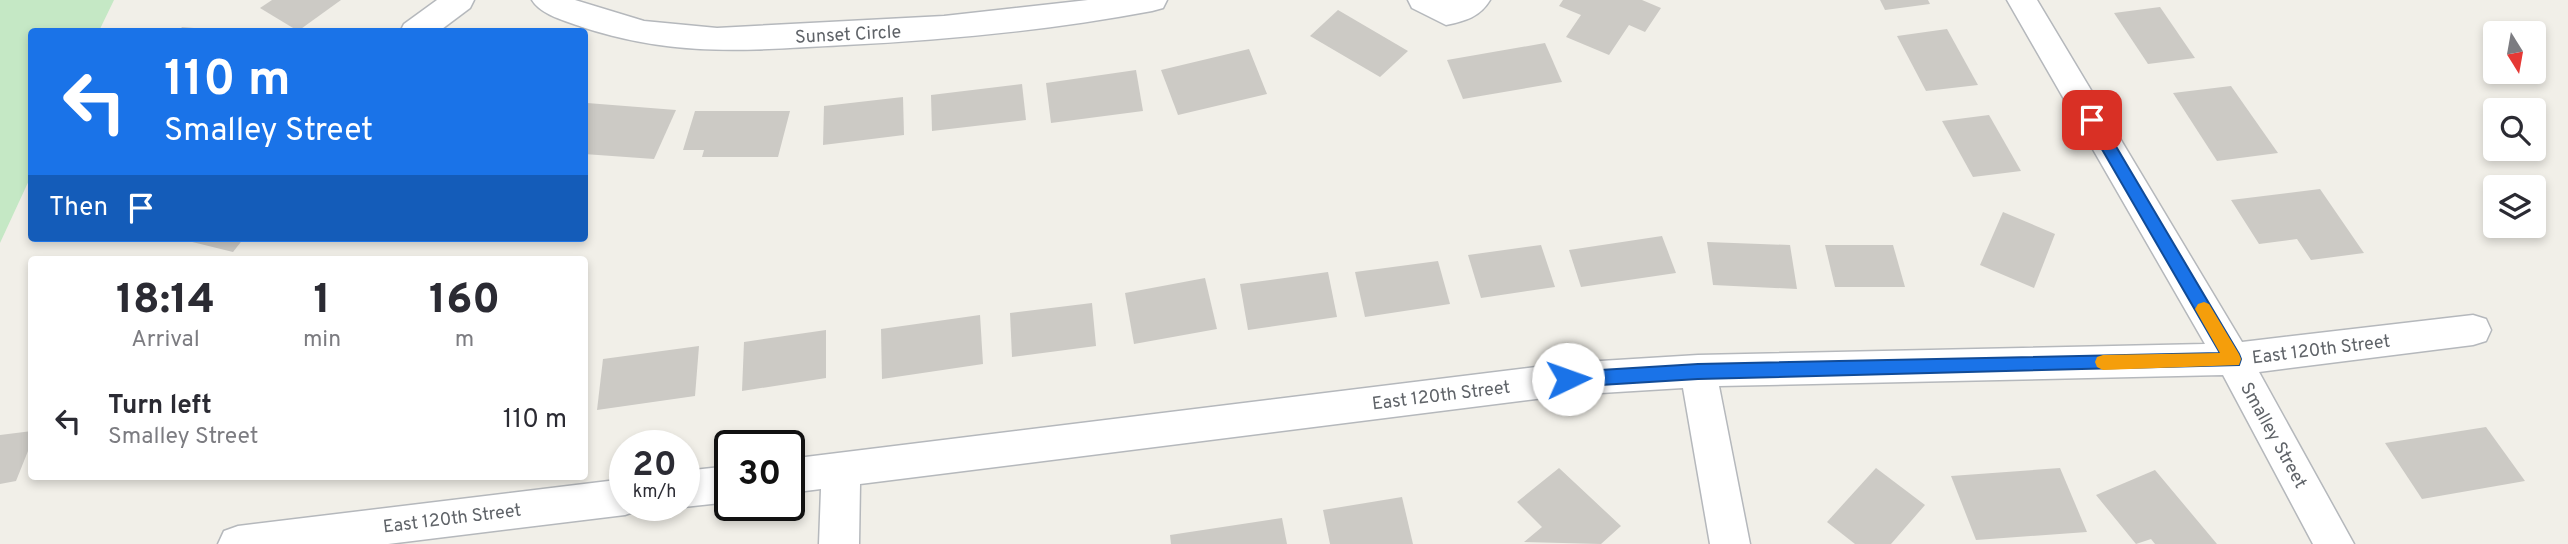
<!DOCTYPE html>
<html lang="en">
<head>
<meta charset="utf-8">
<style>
  body { margin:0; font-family:Overpass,sans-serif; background:#f2f2f3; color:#2b2b33; height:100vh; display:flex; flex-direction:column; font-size:26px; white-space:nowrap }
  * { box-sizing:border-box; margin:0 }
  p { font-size:23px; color:#7c7c81 }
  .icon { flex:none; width:38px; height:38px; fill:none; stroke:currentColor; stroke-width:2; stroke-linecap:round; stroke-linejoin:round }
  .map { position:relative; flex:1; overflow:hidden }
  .panel { position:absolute; left:28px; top:256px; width:560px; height:224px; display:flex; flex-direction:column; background:#fff; border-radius:7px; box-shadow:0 4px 10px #0003 }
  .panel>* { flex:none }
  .guide { position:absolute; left:28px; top:28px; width:560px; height:214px; border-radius:7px; box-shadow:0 4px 10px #0003; background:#1a73e8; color:#fff; overflow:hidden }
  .needle { width:46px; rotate:169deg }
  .fabs { position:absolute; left:2483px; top:21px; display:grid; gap:14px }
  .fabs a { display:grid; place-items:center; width:63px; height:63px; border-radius:7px; background:#fff; box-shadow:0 4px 10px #0003; font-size:35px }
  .speed { position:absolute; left:609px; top:430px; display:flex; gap:14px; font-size:35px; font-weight:700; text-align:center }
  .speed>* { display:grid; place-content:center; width:91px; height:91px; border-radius:50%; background:#fff; box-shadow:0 4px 10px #0003; line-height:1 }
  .speed small { font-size:18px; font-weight:400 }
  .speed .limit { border:4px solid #111; border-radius:10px; background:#fff; color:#111 }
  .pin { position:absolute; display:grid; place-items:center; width:60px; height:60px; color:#fff; margin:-30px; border-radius:14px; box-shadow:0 4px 10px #0006 }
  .me { position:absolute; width:77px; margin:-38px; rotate:87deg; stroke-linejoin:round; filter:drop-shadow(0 0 5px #0008) }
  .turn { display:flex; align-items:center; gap:24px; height:147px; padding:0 21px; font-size:32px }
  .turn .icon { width:91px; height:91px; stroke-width:2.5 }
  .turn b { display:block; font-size:49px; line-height:60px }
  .then { display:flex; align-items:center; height:66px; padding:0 21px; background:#0003; gap:14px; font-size:26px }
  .eta { display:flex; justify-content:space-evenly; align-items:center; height:119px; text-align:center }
  .eta b { font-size:42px; font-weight:800; line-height:49px }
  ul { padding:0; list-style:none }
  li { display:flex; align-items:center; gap:21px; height:91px; padding:0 21px }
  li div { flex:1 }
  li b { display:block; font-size:26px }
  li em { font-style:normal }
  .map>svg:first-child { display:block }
  .green { fill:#c5e8c5 }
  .building { fill:#cccac5 }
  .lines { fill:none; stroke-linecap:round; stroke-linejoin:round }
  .street-casing { stroke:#b5b8bc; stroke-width:3 }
  .street { fill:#fff; fill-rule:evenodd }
  .route { fill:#1a73e8; stroke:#114b97; stroke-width:2 }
  .slow { fill:#f59e0b }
  .labels { text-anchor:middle; stroke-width:6; stroke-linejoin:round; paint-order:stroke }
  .street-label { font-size:18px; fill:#5f6368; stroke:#fff }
</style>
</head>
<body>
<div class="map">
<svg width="2568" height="544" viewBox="0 0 2568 544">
  <rect width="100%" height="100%" fill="#f1efe8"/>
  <!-- green -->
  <path class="green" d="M 0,0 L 114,0 L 99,31 L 32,32 L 31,176 L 0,243 Z"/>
  <!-- building -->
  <g class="building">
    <path d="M 272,0 L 341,0 L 298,31 L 260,8 Z"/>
    <path d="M 1563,0 L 1642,0 L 1661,8 L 1645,32 L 1629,25 L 1609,55 L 1566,37 L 1581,15 L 1559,6 Z"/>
    <path d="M 1880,0 L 1928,0 L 1930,4 L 1885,10 Z"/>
    <path d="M 2160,7 L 2195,58 L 2148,64 L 2114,13 Z"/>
    <path d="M 1338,10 L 1408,51 L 1380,77 L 1310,36 Z"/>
    <path d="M 182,27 L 218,30 L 218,32 L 178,32 Z"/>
    <path d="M 1947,29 L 1978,85 L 1926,91 L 1897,36 Z"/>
    <path d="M 1545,43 L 1562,82 L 1463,99 L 1447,60 Z"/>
    <path d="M 1249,49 L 1267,94 L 1178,115 L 1161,70 Z"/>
    <path d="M 1136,70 L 1143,111 L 1051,123 L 1046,83 Z"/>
    <path d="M 1022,84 L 1026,120 L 932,131 L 931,95 Z"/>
    <path d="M 2231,86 L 2278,153 L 2217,161 L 2173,93 Z"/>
    <path d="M 903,97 L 904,135 L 823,145 L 824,106 Z"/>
    <path d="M 587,103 L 676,110 L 654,159 L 584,154 Z"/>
    <path d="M 695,111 L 790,111 L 778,157 L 702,157 L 704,150 L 683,150 Z"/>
    <path d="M 1989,115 L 2021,171 L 1973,177 L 1942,121 Z"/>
    <path d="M 2320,189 L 2364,253 L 2311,260 L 2297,239 L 2259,244 L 2231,200 Z"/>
    <path d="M 2003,212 L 2055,234 L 2034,288 L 1980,265 Z"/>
    <path d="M 1662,236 L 1676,273 L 1581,287 L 1569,250 Z"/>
    <path d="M 176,238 L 244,238 L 233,252 Z"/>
    <path d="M 1707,242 L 1790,245 L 1797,289 L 1713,285 Z"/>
    <path d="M 1541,245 L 1555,287 L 1481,298 L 1468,255 Z"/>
    <path d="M 1825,245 L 1893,245 L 1905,287 L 1835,287 Z"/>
    <path d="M 1438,261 L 1450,304 L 1365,317 L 1355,272 Z"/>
    <path d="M 1328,272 L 1337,317 L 1248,330 L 1240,284 Z"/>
    <path d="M 1205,278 L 1217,329 L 1134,344 L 1125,293 Z"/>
    <path d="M 1092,303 L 1096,346 L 1012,357 L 1010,313 Z"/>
    <path d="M 980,315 L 983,364 L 882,379 L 881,329 Z"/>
    <path d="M 826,330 L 826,378 L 742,391 L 744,342 Z"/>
    <path d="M 699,346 L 695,396 L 597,410 L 603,359 Z"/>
    <path d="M 2486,427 L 2525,481 L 2422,499 L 2385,443 Z"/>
    <path d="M 32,431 L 32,441 L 16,481 L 0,484 L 0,435 Z"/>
    <path d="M 1559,468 L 1621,526 L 1601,544 L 1524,542 L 1542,527 L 1517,502 Z"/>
    <path d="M 1876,468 L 1925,505 L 1891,544 L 1855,544 L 1827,522 Z"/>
    <path d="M 2060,468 L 2087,532 L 1976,540 L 1951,476 Z"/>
    <path d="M 2155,470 L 2217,544 L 2155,544 L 2151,539 L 2136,544 L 2096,495 Z"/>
    <path d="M 1402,497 L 1413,544 L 1330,544 L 1323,510 Z"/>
    <path d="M 1282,518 L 1287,544 L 1171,544 L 1170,535 Z"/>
  </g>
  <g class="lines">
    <!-- street casing -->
    <g class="street-casing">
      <g id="street">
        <path d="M 437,0 L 474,0 L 470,8 L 438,32 L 400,32 L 404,24 Z"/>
        <path d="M 532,0 L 575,0 L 644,21 L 717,28 L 944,16 L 1088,0 L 1167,0 L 1163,8 L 1152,11 C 1051,30 948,40 845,45 C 748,50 677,58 582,27 C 566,21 541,15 532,0 Z"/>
        <path d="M 1408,0 L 1490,0 C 1480,17 1465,21 1446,25 L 1412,8 Z"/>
        <path d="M 2007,0 L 2037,0 L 2242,342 L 2473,315 L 2486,319 L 2491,330 L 2486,341 L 2473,345 L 2259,372 L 2354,544 L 2313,544 L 2223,375 L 1719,386 L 1750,544 L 1710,544 L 1683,388 L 1568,395 L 860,484 L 859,544 L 819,544 L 821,489 L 789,493 L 789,459 L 1568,363 L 1698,355 L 2205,344 Z"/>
        <path d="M 730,466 L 730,502 L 684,507 L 682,506 L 684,506 L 684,471 Z"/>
        <path d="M 625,479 L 625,506 L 640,506 L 639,510 L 625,515 L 388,544 L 218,544 L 224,531 L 238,526 Z"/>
      </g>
    </g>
    <!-- street -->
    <use href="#street" class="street"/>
  </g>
  <!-- route -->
  <path class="route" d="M 2092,114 L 2098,116 L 2239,354 L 2241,359 L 2239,365 L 1698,379 L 1568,387 L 1562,384 L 1560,379 L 1562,374 L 1568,372 L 1698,364 L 2220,353 L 2085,120 Z"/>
  <!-- slow -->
  <path class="slow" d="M 2204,302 L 2209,304 L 2239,354 L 2241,359 L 2239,365 L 2103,370 L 2097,367 L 2095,362 L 2097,357 L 2103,355 L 2220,353 L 2195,309 L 2198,304 Z"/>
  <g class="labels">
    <!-- street labels -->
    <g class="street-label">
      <text transform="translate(848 34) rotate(-3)" y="6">Sunset Circle</text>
      <text transform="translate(2321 349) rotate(-7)" y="6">East 120th Street</text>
      <text transform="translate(1441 395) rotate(-7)" y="6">East 120th Street</text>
      <text transform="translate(2274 435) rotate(61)" y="6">Smalley Street</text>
      <text transform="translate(452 518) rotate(-7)" y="6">East 120th Street</text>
    </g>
  </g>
</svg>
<div class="fabs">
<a><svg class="needle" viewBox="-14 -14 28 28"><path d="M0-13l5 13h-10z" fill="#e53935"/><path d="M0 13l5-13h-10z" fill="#7c7c81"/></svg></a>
<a><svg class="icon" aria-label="search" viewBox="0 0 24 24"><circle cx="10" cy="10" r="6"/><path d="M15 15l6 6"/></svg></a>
<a><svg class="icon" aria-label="layers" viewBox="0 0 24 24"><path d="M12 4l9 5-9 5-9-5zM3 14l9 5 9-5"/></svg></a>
</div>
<div class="speed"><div>20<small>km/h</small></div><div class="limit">30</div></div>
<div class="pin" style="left:2092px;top:120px;background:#d93025"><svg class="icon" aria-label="arrive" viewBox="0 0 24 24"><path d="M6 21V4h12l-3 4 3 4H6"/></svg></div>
<svg class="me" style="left:1568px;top:379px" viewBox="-20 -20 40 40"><circle r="19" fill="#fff"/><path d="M0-13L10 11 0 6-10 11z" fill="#1a73e8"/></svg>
<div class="guide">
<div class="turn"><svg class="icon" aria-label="left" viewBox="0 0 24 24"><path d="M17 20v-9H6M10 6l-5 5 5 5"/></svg><div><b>110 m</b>Smalley Street</div></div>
<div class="then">Then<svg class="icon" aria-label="arrive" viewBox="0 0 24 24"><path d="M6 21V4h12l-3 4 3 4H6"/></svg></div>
</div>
<section class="panel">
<div class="eta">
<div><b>18:14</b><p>Arrival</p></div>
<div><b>1</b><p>min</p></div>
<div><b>160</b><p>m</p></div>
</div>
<ul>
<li><svg class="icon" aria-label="left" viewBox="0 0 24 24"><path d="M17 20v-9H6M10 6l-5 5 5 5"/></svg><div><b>Turn left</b><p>Smalley Street</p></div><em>110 m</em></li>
</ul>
</section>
</div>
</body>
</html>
